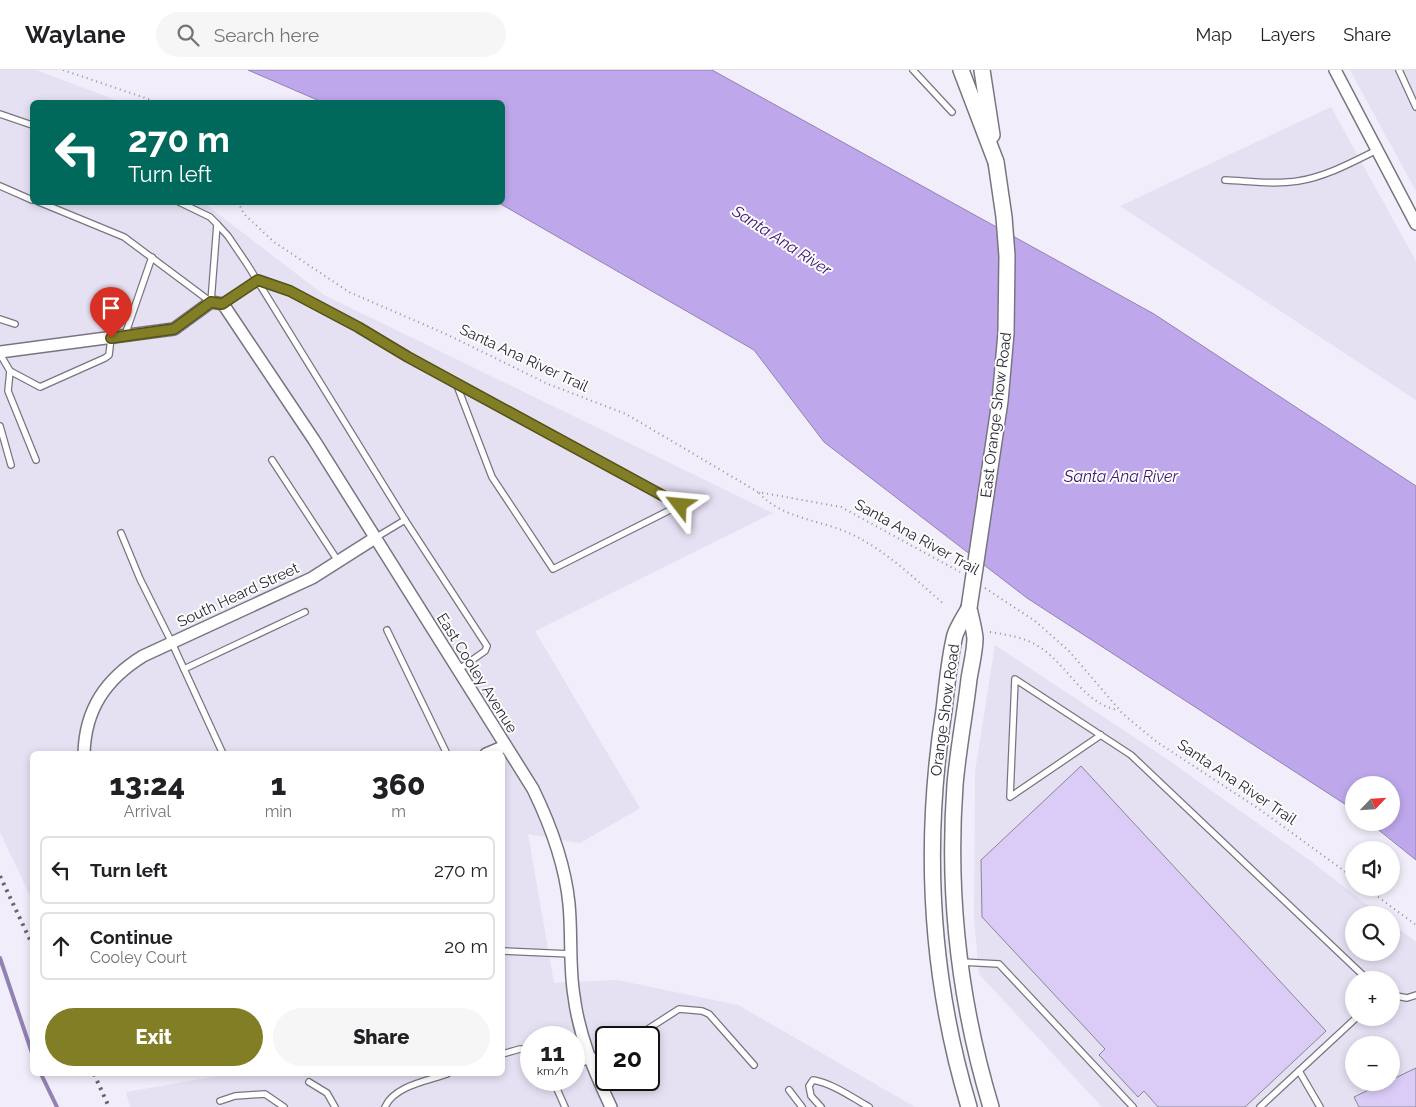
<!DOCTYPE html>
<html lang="en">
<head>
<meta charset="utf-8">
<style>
  body { margin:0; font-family:Raleway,sans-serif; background:#f6f6f6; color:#202124; height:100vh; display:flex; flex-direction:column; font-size:19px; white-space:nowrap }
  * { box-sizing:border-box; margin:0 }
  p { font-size:16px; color:#757577 }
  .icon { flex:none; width:28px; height:28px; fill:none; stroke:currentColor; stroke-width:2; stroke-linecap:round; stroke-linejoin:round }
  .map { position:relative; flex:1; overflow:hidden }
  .panel { position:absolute; left:30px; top:681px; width:475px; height:325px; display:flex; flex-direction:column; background:#fff; border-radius:8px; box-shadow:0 2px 8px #0003 }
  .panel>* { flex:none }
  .banner { position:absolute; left:30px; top:30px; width:475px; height:105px; border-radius:8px; box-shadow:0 2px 8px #0003; background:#00695c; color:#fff; overflow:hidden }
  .needle { width:32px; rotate:65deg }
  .tools { position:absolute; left:1345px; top:706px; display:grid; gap:10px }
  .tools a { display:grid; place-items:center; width:55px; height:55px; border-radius:50%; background:#fff; box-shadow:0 2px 8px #0003; font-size:25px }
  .speed { position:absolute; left:520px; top:956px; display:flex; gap:10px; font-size:25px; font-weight:700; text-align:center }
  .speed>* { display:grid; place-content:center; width:65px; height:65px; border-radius:50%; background:#fff; box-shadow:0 2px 8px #0003; line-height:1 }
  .speed small { font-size:12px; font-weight:400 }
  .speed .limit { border:2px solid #111; border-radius:8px; background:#fff; color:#111 }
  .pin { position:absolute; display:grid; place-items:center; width:42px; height:42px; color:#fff; margin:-51px -21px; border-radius:50% 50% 50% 0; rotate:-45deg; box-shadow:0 0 5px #0007 }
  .pin .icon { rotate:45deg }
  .me { position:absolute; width:55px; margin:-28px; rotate:299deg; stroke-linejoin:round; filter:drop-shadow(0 0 4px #0008) }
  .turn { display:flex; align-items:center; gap:18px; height:105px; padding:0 15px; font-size:22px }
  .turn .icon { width:65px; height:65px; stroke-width:2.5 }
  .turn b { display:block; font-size:35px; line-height:42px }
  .eta { display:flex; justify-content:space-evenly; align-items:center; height:85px; text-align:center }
  .eta b { font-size:30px; font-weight:800; line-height:35px }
  .cta { display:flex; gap:10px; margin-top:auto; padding:10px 15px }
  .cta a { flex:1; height:58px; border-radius:30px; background:#817e25; color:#fff; font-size:20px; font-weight:800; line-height:58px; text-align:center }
  .cta a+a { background:#f6f6f6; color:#202124 }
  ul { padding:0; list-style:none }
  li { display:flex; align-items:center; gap:15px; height:68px; margin:0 10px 8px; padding:0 5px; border:2px solid #e0e0e0; border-radius:8px }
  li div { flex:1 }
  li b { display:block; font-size:19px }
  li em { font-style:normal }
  header { display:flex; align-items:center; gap:30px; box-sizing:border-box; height:70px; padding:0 25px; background:#fff; border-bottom:1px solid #e0e0e0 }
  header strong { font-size:24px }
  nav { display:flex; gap:28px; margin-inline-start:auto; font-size:18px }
  .search { width:350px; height:45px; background:#f6f6f6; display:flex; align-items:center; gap:12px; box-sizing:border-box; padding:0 18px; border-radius:28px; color:#757577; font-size:19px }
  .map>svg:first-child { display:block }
  .built { fill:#e6e0f3; fill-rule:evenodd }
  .water { fill:#bfa7ec; stroke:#9281b3 }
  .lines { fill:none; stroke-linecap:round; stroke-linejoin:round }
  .stream { stroke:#9281b3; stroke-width:4 }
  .building { fill:#daccf7; stroke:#898691 }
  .service-casing { stroke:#797580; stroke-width:8 }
  .minor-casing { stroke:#797580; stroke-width:14 }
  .secondary-casing { stroke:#797580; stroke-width:18 }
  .path { stroke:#929099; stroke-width:2; stroke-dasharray:1 4; stroke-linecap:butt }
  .service { stroke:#fff; stroke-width:5.5 }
  .minor { stroke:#fff; stroke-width:11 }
  .secondary { stroke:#fff; stroke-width:15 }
  .rail { stroke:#66646c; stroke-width:4; stroke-dasharray:2.5 5; stroke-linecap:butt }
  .secondary-bridge-casing { stroke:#797580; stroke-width:18; stroke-linecap:butt }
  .secondary-bridge { stroke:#fff; stroke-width:15 }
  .route-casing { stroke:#545218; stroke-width:12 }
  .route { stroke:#817e25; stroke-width:9 }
  .labels { text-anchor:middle; stroke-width:4; stroke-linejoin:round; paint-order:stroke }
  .street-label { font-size:15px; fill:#29282d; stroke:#fdfcff }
  .water-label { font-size:16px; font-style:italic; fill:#3c1767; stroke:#fdfcff }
</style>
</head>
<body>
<header>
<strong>Waylane</strong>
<div class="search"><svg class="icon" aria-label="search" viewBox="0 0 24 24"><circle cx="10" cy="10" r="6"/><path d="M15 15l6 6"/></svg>Search here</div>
<nav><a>Map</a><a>Layers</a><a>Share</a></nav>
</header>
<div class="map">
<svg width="1416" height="1037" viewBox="0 0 1416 1037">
  <rect width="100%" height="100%" fill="#f1edfa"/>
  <!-- built -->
  <g class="built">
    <path d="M 0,0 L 36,0 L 121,32 L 32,32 L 32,132 L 204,133 L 324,225 L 773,443 L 535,561 L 640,738 L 580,773 L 528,764 L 554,913 L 617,910 L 738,935 L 915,1037 L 130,1037 L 126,1022 L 230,1004 L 502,1004 L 502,684 L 32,684 L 32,830 L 0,762 ZM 531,968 L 574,968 L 574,1010 L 531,1010 ZM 606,968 L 649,968 L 649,1010 L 606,1010 Z"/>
    <path d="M 1350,0 L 1416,0 L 1416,121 Z"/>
    <path d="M 1331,37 L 1416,191 L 1416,330 L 1120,136 Z"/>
    <path d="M 995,575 L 1164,687 L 1308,789 L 1381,845 L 1354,845 L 1354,882 L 1391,882 L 1391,853 L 1416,872 L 1416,1037 L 1102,1037 L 979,904 L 974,849 L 975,702 ZM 1354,910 L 1391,910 L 1391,948 L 1354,948 ZM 1354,975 L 1391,975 L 1391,1012 L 1354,1012 Z"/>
  </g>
  <!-- water -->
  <path class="water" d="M 248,0 L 712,0 L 1154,244 L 1416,416 L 1416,790 L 1370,753 L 1391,752 L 1391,715 L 1354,715 L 1354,740 L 1027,528 L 824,372 L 754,280 L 499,133 L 502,132 L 502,32 L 322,32 Z"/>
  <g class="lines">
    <!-- stream -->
    <g class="stream">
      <path d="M 0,888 L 32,983"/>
      <path d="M 41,1004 L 57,1037"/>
    </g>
  </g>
  <!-- building -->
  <g class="building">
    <path d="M 1081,696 L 1326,961 L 1245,1037 L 1158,1037 L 1144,1021 L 1138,1027 L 1099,985 L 1105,979 L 982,847 L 981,790 Z"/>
    <path d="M 1416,998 L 1416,1037 L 1359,1037 L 1354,1027 L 1385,1012 L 1391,1012 L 1391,1010 Z"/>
  </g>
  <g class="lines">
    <!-- service casing -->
    <g class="service-casing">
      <g id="service">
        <path d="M 913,0 L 952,42"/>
        <path d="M 1399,0 L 1416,37"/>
        <path d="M 0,44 L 32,55"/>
        <path d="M 1225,110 C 1249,111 1274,115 1298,111 C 1325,107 1353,92 1377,80"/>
        <path d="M 0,116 L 32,130"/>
        <path d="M 39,132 L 124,167 L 211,232"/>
        <path d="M 179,132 L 210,147 L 217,154"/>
        <path d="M 211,232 L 217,154 L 228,166 L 247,194 L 405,450 L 487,576 L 485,581 L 458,600"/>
        <path d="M 223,234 L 258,210 L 290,221 L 359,257 L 408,287 L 680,435 L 553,499 L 492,407 L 456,313"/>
        <path d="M 0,249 L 15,254"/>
        <path d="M 125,265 L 152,187"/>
        <path d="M 0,284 L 10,301 L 40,317 L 105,288 L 109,285 L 111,268"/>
        <path d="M 10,301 L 8,321 L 36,390"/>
        <path d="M 0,356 L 11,395"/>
        <path d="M 272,390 L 338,491"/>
        <path d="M 121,463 L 140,509 L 172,573 L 223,684"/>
        <path d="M 375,468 L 405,450"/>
        <path d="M 387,560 L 447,684"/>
        <path d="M 184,599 L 305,542"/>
        <path d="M 1101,665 L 1010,727 L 1015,609 L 1131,685 L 1368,910"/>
        <path d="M 502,881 L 571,884"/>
        <path d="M 961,892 L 999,894 L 1133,1037"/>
        <path d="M 1391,925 L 1407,928 L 1416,925"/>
        <path d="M 634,968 L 679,939 L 702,941 L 709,944 L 754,995"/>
        <path d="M 502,984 L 520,979 L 531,979"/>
        <path d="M 574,997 L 606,981"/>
        <path d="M 1299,1001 L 1320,1037"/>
        <path d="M 553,1010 L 565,1037"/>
        <path d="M 309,1012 L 327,1023 L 335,1037"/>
        <path d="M 789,1020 L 802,1037"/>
        <path d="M 220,1031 L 235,1026 L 265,1024 L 284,1037"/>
        <path d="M 385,1037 C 394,1016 427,1011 447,1004"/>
        <path d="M 821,1037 L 811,1026 L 809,1016 L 813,1010 C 834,1014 851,1027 869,1037"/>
        <path d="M 1260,1037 L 1356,948"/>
      </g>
    </g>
    <!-- minor casing -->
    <g class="minor-casing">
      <g id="minor">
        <path d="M 1335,0 L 1416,154"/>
        <path d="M 0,282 L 174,259 L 211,232 L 223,234 L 314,370 L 533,719 C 551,756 565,793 569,834 C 572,865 569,896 574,926 C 579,966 594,1001 611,1037"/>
        <path d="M 84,684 C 85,639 106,609 143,586 L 312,508 L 375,468"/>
        <path d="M 486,684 L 505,676"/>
      </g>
    </g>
    <!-- secondary casing -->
    <g class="secondary-casing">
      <g id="secondary">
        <path d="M 961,0 L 996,92"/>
        <path d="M 982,0 L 992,65"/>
        <path d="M 969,538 C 971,548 974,558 975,568 C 975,581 971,596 969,609 C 965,644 958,679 955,715 C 947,825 959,931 991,1037"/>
        <path d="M 969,1037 C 930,907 923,774 944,640 C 947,615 949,589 955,565 C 958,556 965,546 969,538"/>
      </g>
    </g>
    <!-- path -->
    <g class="path">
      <path d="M 63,0 L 157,32"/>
      <path d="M 238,132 L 244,144 L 274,172 L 349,222 L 448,265 L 548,314 L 626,344 L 758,422 L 841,437 L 960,502"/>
      <path d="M 759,423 C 782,449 823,450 853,465 C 888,482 916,510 945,535"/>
      <path d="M 985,518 L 1035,551 L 1069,581 L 1123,644 L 1157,672 L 1259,739 L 1354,808"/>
      <path d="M 990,562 C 1008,565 1025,567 1041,578 C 1068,596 1084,634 1118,640"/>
      <path d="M 1366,818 L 1416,855"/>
    </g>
    <!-- service -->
    <use href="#service" class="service"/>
    <!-- minor -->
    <use href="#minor" class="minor"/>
    <!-- secondary -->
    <use href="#secondary" class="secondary"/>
    <!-- rail -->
    <g class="rail">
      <path d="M 0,806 L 32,874"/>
      <path d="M 94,1004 L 109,1037"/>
    </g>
    <!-- secondary-bridge casing -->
    <g class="secondary-bridge-casing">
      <path id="secondary-bridge" d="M 969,538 L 1000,331 L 1006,263 L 1007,186 L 1004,147 L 996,92"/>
    </g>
    <!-- secondary-bridge -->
    <use href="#secondary-bridge" class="secondary-bridge"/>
  </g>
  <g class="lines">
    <!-- route casing -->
    <g class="route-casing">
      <path id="route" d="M 111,268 L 174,259 L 211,232 L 222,234 L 258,210 L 290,221 L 358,257 L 408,287 L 680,435"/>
    </g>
    <!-- route -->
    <use href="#route" class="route"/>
  </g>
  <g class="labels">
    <!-- street labels -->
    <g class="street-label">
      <text transform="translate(524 288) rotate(25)" y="5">Santa Ana River Trail</text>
      <text transform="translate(996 345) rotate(-83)" y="5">East Orange Show Road</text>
      <text transform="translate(917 467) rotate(29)" y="5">Santa Ana River Trail</text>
      <text transform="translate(238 525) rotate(-25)" y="5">South Heard Street</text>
      <text transform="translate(477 603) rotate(58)" y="5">East Cooley Avenue</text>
      <text transform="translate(945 640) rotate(-82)" y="5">Orange Show Road</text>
      <text transform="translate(1237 712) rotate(34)" y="5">Santa Ana River Trail</text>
    </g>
    <!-- water labels -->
    <g class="water-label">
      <text transform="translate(782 170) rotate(33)" y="6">Santa Ana River</text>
      <text x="1121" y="412">Santa Ana River</text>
    </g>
  </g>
</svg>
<div class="tools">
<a><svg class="needle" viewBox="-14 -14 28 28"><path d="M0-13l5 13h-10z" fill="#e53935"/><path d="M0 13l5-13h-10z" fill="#757577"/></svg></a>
<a><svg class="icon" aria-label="sound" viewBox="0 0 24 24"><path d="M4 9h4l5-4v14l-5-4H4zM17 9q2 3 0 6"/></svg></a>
<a><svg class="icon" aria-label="search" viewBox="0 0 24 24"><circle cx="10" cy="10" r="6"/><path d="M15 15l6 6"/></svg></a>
<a>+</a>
<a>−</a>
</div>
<div class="speed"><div>11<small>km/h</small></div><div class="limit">20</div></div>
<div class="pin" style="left:111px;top:268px;background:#d93025"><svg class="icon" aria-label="arrive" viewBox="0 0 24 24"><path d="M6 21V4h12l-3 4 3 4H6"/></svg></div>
<svg class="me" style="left:680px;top:435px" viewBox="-20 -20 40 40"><path d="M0-17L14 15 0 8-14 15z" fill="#817e25" stroke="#fff" stroke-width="4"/></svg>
<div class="banner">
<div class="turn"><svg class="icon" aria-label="left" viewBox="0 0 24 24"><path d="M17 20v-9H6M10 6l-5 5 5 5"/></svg><div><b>270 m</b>Turn left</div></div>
</div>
<section class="panel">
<div class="eta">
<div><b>13:24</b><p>Arrival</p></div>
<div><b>1</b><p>min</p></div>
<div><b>360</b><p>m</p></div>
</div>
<ul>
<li><svg class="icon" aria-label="left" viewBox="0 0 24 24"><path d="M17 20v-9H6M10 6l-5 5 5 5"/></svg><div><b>Turn left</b></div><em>270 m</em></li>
<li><svg class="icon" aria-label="ahead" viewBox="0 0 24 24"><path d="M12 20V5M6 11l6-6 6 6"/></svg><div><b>Continue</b><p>Cooley Court</p></div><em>20 m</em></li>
</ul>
<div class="cta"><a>Exit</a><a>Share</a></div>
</section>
</div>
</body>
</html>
